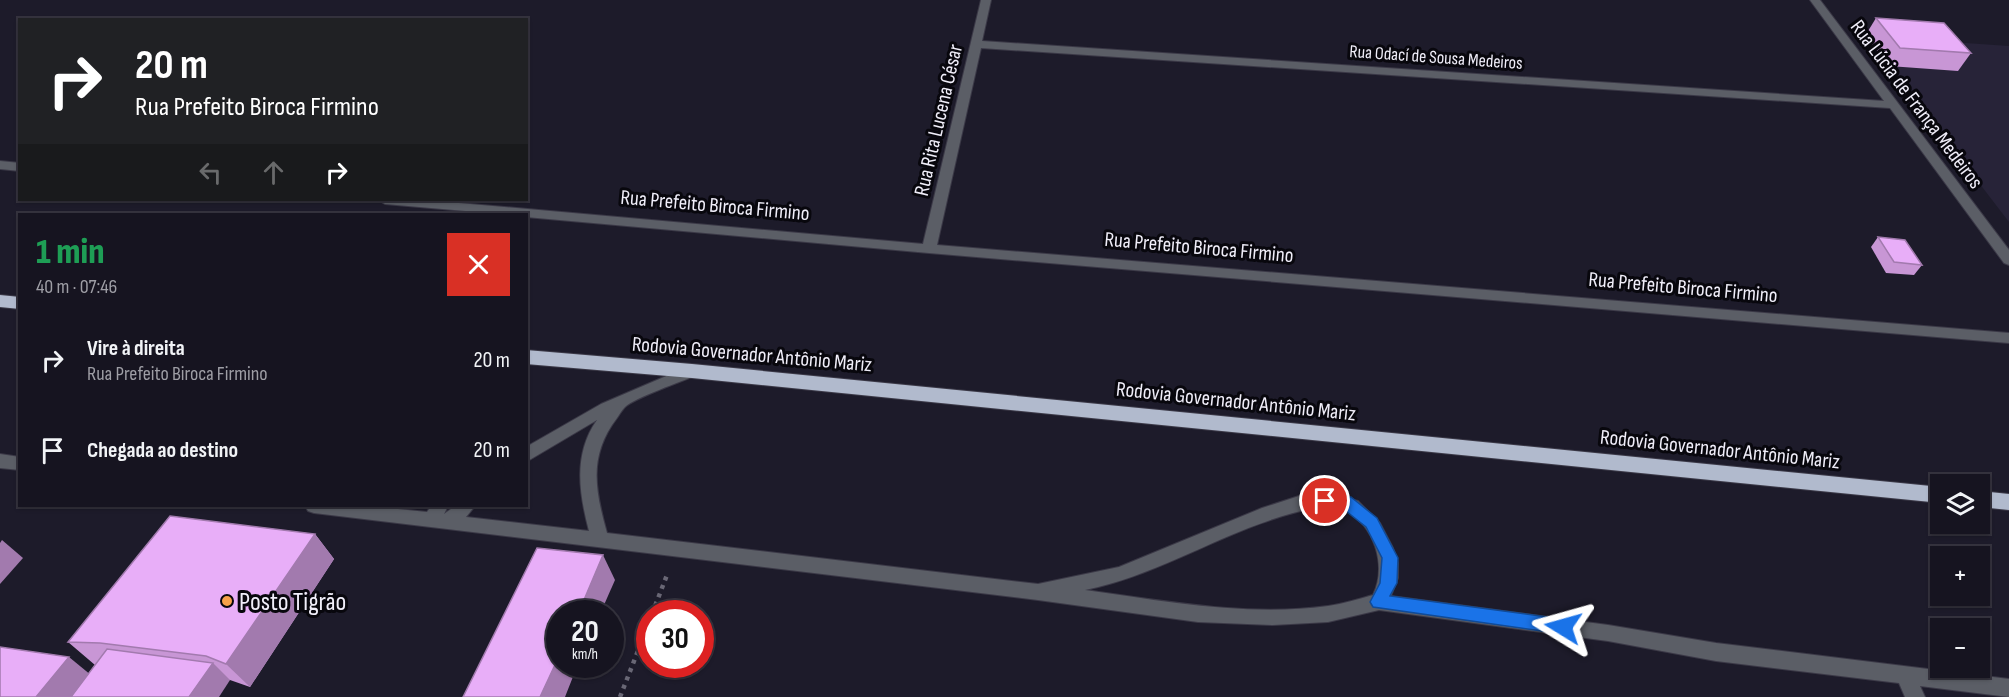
<!DOCTYPE html>
<html lang="pt">
<head>
<meta charset="utf-8">
<style>
  body { margin:0; font-family:"Sofia Sans Condensed",sans-serif; background:#23212d; color:#f1f3f6; height:100vh; display:flex; flex-direction:column; font-size:22px; white-space:nowrap }
  * { box-sizing:border-box; margin:0 }
  p { font-size:20px; color:#9e9ea5 }
  .icon { flex:none; width:33px; height:33px; fill:none; stroke:currentColor; stroke-width:2; stroke-linecap:round; stroke-linejoin:round }
  .map { position:relative; flex:1; overflow:hidden }
  .sheet { position:absolute; left:18px; top:213px; width:510px; height:294px; display:flex; flex-direction:column; background:#161420; border-radius:0px; box-shadow:0 2px 4px #0004,0 0 0 2px #35333e }
  .sheet>* { flex:none }
  .banner { position:absolute; left:18px; top:18px; width:510px; height:183px; border-radius:0px; box-shadow:0 2px 4px #0004,0 0 0 2px #35333e; background:#202124; color:#fff; overflow:hidden }
  .fabs { position:absolute; left:1930px; top:474px; display:grid; gap:12px }
  .fabs a { display:grid; place-items:center; width:60px; height:60px; border-radius:0px; background:#161420; box-shadow:0 2px 4px #0004,0 0 0 2px #35333e; font-size:30px }
  .speed { position:absolute; left:546px; top:600px; display:flex; gap:12px; font-size:30px; font-weight:700; text-align:center }
  .speed>* { display:grid; place-content:center; width:78px; height:78px; border-radius:50%; background:#161420; box-shadow:0 2px 4px #0004,0 0 0 2px #35333e; line-height:1 }
  .speed small { font-size:15px; font-weight:400 }
  .speed .limit { border:9px solid #d22; background:#fff; color:#111 }
  .pin { position:absolute; display:grid; place-items:center; width:51px; height:51px; color:#fff; margin:-26px; border:3px solid #fff; border-radius:50%; box-shadow:0 2px 6px #0007 }
  .me { position:absolute; width:66px; margin:-33px; rotate:278deg; stroke-linejoin:round; filter:drop-shadow(0 0 4px #0008) }
  .turn { display:flex; align-items:center; gap:21px; height:126px; padding:0 18px; font-size:27px }
  .turn .icon { width:78px; height:78px; stroke-width:2.5 }
  .turn b { display:block; font-size:42px; line-height:51px }
  .lanes { display:flex; align-items:center; height:57px; padding:0 18px; background:#0003; justify-content:center; gap:30px; direction:ltr }
  .lanes .off { opacity:.35 }
  .round { display:grid; place-items:center; flex:none; width:63px; height:63px; border-radius:0px; background:#23212d }
  .summary { display:flex; align-items:center; justify-content:space-between; height:102px; padding:0 18px }
  h1 { font-size:36px; font-weight:800; line-height:45px; color:#1e9e55 }
  ul { padding:0; list-style:none }
  li { display:flex; align-items:center; gap:18px; height:90px; padding:0 18px }
  li div { flex:1 }
  li b { display:block; font-size:22px }
  li em { font-style:normal }
  .map>svg:first-child { display:block }
  .built { fill:#272338 }
  .lines { fill:none; stroke-linecap:round; stroke-linejoin:round }
  .minor-casing { stroke:#3b3947; stroke-width:2 }
  .highway-casing { stroke:#3b3947; stroke-width:2 }
  .path { stroke:#696775; stroke-width:4.5; stroke-dasharray:4 5; stroke-linecap:butt }
  .minor { fill:#5b5e66; fill-rule:evenodd }
  .highway { fill:#b1bacd; fill-rule:evenodd }
  .wall { fill:#c896d5 }
  .shaded-wall { fill:#a27aae }
  .building { fill:#e8aef8; stroke:#a27aae; stroke-width:1.5 }
  .route { fill:#1a73e8; stroke:#114b97; stroke-width:1.5 }
  .poi-dot { fill:#f7a149; stroke:#08070d; stroke-width:2 }
  .labels { text-anchor:middle; stroke-width:6; stroke-linejoin:round; paint-order:stroke }
  .far-street-label { font-size:18px; fill:#f0eef9; stroke:#08070d }
  .street-label { font-size:21px; fill:#f0eef9; stroke:#08070d }
  .near-poi-label { font-size:26px; fill:#f0eef9; stroke:#08070d; text-anchor:start }
</style>
</head>
<body>
<div class="map">
<svg width="2009" height="697" viewBox="0 0 2009 697">
  <rect width="100%" height="100%" fill="#1d1b2a"/>
  <!-- built -->
  <path class="built" d="M 1865,36 L 2009,46 L 2009,222 L 1904,85 Z"/>
  <g class="lines">
    <!-- minor casing -->
    <g class="minor-casing">
      <g id="minor">
        <path d="M 981,0 L 991,0 L 982,41 L 1884,101 L 1810,0 L 1820,0 L 2009,250 L 2009,265 L 2004,263 L 1890,108 L 981,48 L 937,245 L 2009,333 L 2009,343 L 929,253 L 526,217 L 526,214 L 500,214 L 385,204 L 378,200 L 425,200 L 923,244 Z"/>
        <path d="M 0,161 L 20,163 L 20,171 L 0,169 Z"/>
        <path d="M 692,365 L 697,367 L 700,371 L 697,375 C 683,381 634,398 625,407 C 622,410 619,415 617,418 C 588,456 595,490 607,533 L 1038,584 L 1119,567 L 1262,508 L 1299,496 L 1326,493 L 1358,501 L 1380,523 L 1393,548 L 1398,563 L 1398,578 L 1391,596 L 1608,625 L 1716,643 L 2009,679 L 2009,697 L 1920,686 L 1925,697 L 1905,697 L 1899,683 L 1716,661 L 1608,641 L 1379,610 L 1328,622 L 1273,625 L 1198,622 L 1038,600 L 314,513 L 308,511 L 305,506 L 369,506 L 427,512 L 431,506 L 448,506 L 444,514 L 455,506 L 475,506 L 466,517 L 589,531 C 579,493 573,454 597,420 L 526,462 L 526,447 L 601,404 ZM 1326,506 C 1332,507 1339,508 1344,510 C 1375,525 1387,566 1373,595 C 1358,599 1343,604 1328,606 C 1248,617 1164,601 1085,590 C 1169,573 1240,519 1326,506 Z"/>
        <path d="M 0,454 L 20,457 L 20,470 L 0,468 Z"/>
      </g>
    </g>
    <!-- highway casing -->
    <g class="highway-casing">
      <g id="highway">
        <path d="M 0,295 L 20,297 L 20,309 L 0,307 Z"/>
        <path d="M 526,350 L 692,364 L 1941,487 L 1941,503 L 692,378 L 526,364 Z"/>
        <path d="M 1980,491 L 2009,494 L 2009,510 L 1980,507 Z"/>
      </g>
    </g>
    <!-- path -->
    <g class="path">
      <path d="M 652,614 L 667,575"/>
      <path d="M 620,697 L 650,620"/>
    </g>
    <!-- minor -->
    <use href="#minor" class="minor"/>
    <!-- highway -->
    <use href="#highway" class="highway"/>
  </g>
  <!-- wall -->
  <g class="wall">
    <path d="M 1876,18 L 1971,53 L 1958,71 L 1889,66 L 1865,36 Z"/>
    <path d="M 1878,237 L 1922,265 L 1914,275 L 1886,273 L 1871,247 Z"/>
    <path d="M 315,534 L 334,559 L 250,687 L 230,680 L 89,673 L 95,665 L 68,642 Z"/>
  </g>
  <!-- shaded-wall -->
  <g class="shaded-wall">
    <path d="M 315,534 L 334,559 L 250,687 L 226,664 Z"/>
    <path d="M 2,540 L 23,558 L 0,584 L 0,543 Z"/>
    <path d="M 603,555 L 615,580 L 600,614 L 578,614 Z"/>
    <path d="M 560,654 L 560,664 L 578,664 L 565,697 L 540,697 Z"/>
    <path d="M 69,657 L 97,680 L 84,697 L 36,697 Z"/>
    <path d="M 213,663 L 230,680 L 219,697 L 189,697 Z"/>
  </g>
  <!-- building -->
  <g class="building">
    <path d="M 1876,18 L 1944,23 L 1971,53 L 1900,48 Z"/>
    <path d="M 1878,237 L 1905,240 L 1922,265 L 1894,262 Z"/>
    <path d="M 170,516 L 315,534 L 226,664 L 206,656 L 100,643 L 68,642 Z"/>
    <path d="M 537,548 L 603,555 L 578,614 L 560,614 L 560,654 L 540,697 L 463,697 Z"/>
    <path d="M 0,647 L 69,657 L 36,697 L 0,697 Z"/>
    <path d="M 107,649 L 213,663 L 189,697 L 71,697 Z"/>
  </g>
  <!-- route -->
  <path class="route" d="M 1325,495 L 1351,497 L 1377,518 L 1398,558 L 1397,583 L 1390,596 L 1563,619 L 1569,621 L 1572,627 L 1569,632 L 1563,634 L 1373,607 L 1370,602 L 1380,583 L 1382,558 L 1366,527 L 1342,508 L 1320,505 L 1318,501 L 1320,497 Z"/>
  <!-- markers -->
  <circle class="poi-dot" cx="227" cy="601" r="6"/>
  <g class="labels">
    <!-- far-street labels -->
    <g class="far-street-label">
      <text transform="translate(1436 57) rotate(4)" y="6">Rua Odací de Sousa Medeiros</text>
    </g>
    <!-- street labels -->
    <g class="street-label">
      <text transform="translate(1917 104) rotate(53)" y="7">Rua Lúcia de França Medeiros</text>
      <text transform="translate(938 120) rotate(-77)" y="7">Rua Rita Lucena César</text>
      <text transform="translate(715 205) rotate(5)" y="7">Rua Prefeito Biroca Firmino</text>
      <text transform="translate(1199 247) rotate(5)" y="7">Rua Prefeito Biroca Firmino</text>
      <text transform="translate(1683 287) rotate(5)" y="7">Rua Prefeito Biroca Firmino</text>
      <text transform="translate(752 354) rotate(5)" y="7">Rodovia Governador Antônio Mariz</text>
      <text transform="translate(1236 401) rotate(6)" y="7">Rodovia Governador Antônio Mariz</text>
      <text transform="translate(1720 449) rotate(6)" y="7">Rodovia Governador Antônio Mariz</text>
    </g>
    <!-- near-poi labels -->
    <g class="near-poi-label">
      <text x="239" y="610">Posto Tigrão</text>
    </g>
  </g>
</svg>
<div class="fabs">
<a><svg class="icon" aria-label="layers" viewBox="0 0 24 24"><path d="M12 4l9 5-9 5-9-5zM3 14l9 5 9-5"/></svg></a>
<a>+</a>
<a>−</a>
</div>
<div class="speed"><div>20<small>km/h</small></div><div class="limit">30</div></div>
<div class="pin" style="left:1325px;top:501px;background:#d93025"><svg class="icon" aria-label="arrive" viewBox="0 0 24 24"><path d="M6 21V4h12l-3 4 3 4H6"/></svg></div>
<svg class="me" style="left:1563px;top:627px" viewBox="-20 -20 40 40"><path d="M0-17L14 15 0 8-14 15z" fill="#1a73e8" stroke="#fff" stroke-width="4"/></svg>
<div class="banner">
<div class="turn"><svg class="icon" aria-label="right" viewBox="0 0 24 24"><path d="M7 20v-9h11M14 6l5 5-5 5"/></svg><div><b>20 m</b>Rua Prefeito Biroca Firmino</div></div>
<div class="lanes"><svg class="icon off" aria-label="left" viewBox="0 0 24 24"><path d="M17 20v-9H6M10 6l-5 5 5 5"/></svg><svg class="icon off" aria-label="ahead" viewBox="0 0 24 24"><path d="M12 20V5M6 11l6-6 6 6"/></svg><svg class="icon" aria-label="right" viewBox="0 0 24 24"><path d="M7 20v-9h11M14 6l5 5-5 5"/></svg></div>
</div>
<section class="sheet">
<div class="summary"><div><h1>1 min</h1><p>40 m · 07:46</p></div><a class="round" style="background:#d93025;color:#fff"><svg class="icon" aria-label="close" viewBox="0 0 24 24"><path d="M6 6l12 12M18 6L6 18"/></svg></a></div>
<ul>
<li><svg class="icon" aria-label="right" viewBox="0 0 24 24"><path d="M7 20v-9h11M14 6l5 5-5 5"/></svg><div><b>Vire à direita</b><p>Rua Prefeito Biroca Firmino</p></div><em>20 m</em></li>
<li><svg class="icon" aria-label="arrive" viewBox="0 0 24 24"><path d="M6 21V4h12l-3 4 3 4H6"/></svg><div><b>Chegada ao destino</b></div><em>20 m</em></li>
</ul>
</section>
</div>
</body>
</html>
